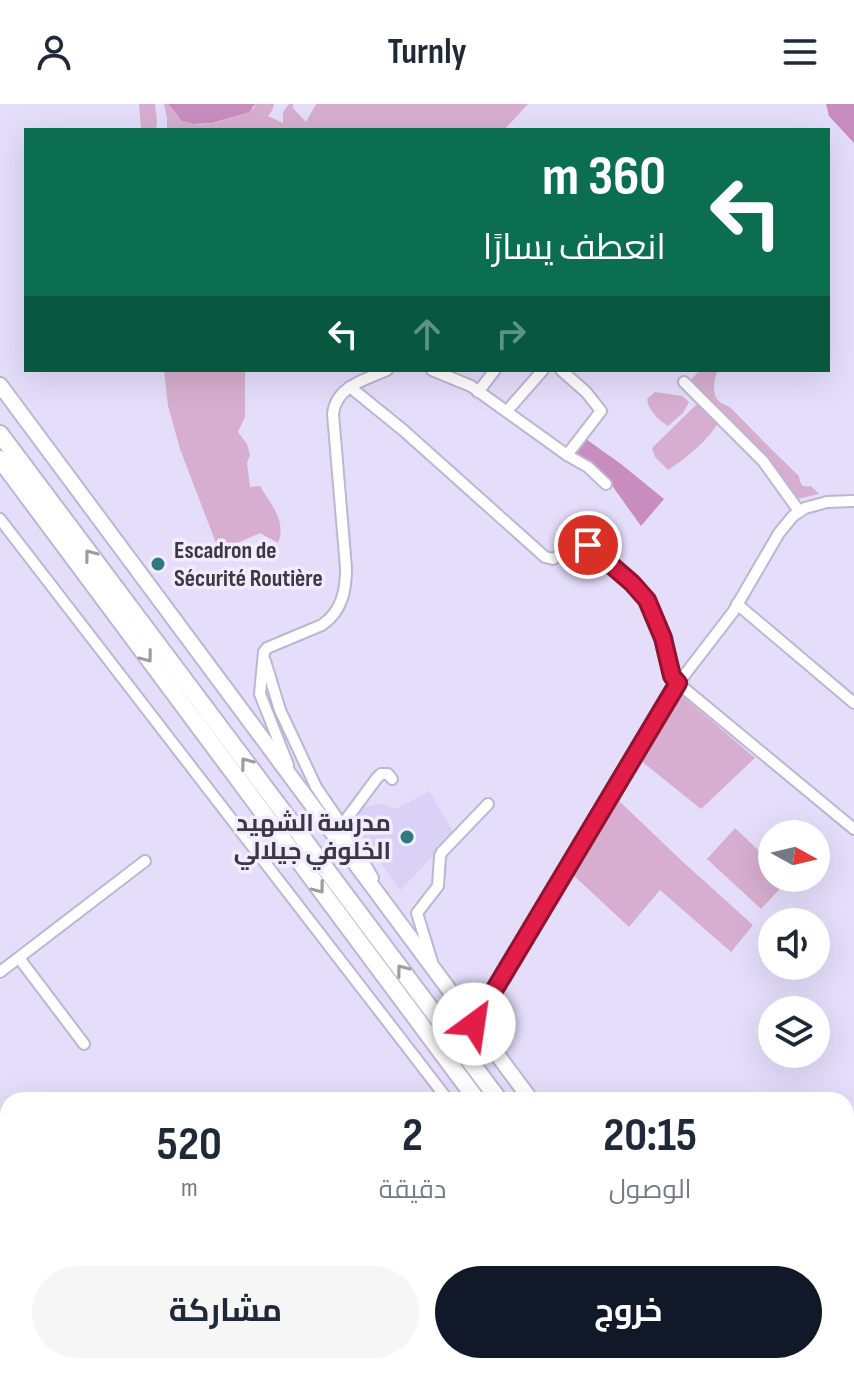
<!DOCTYPE html>
<html lang="ar">
<head>
<meta charset="utf-8">
<style>
  body { margin:0; font-family:"Sofia Sans Condensed",Cairo,sans-serif; background:#f6f6f7; color:#1f2937; direction:rtl; height:100vh; display:flex; flex-direction:column; font-size:30px; white-space:nowrap }
  * { box-sizing:border-box; margin:0 }
  p { font-size:26px; color:#747a83 }
  .icon { flex:none; width:44px; height:44px; fill:none; stroke:currentColor; stroke-width:2; stroke-linecap:round; stroke-linejoin:round }
  .map { position:relative; flex:1; overflow:hidden; direction:ltr }
  .panel { position:absolute; left:0px; top:988px; width:854px; height:282px; display:flex; flex-direction:column; background:#fff; border-radius:24px 24px 0 0; box-shadow:0 8px 32px #0002; direction:rtl }
  .panel>* { flex:none }
  .top-card { position:absolute; left:24px; top:24px; width:806px; height:244px; border-radius:0px; box-shadow:0 8px 32px #0002; direction:rtl; background:#0b6e4f; color:#fff; overflow:hidden }
  .needle { width:52px; rotate:98deg }
  .fabs { position:absolute; left:758px; top:716px; display:grid; gap:16px }
  .fabs a { display:grid; place-items:center; width:72px; height:72px; border-radius:50%; background:#fff; box-shadow:0 8px 32px #0002; font-size:40px }
  .pin { position:absolute; display:grid; place-items:center; width:68px; height:68px; color:#fff; margin:-34px; border:4px solid #fff; border-radius:50%; box-shadow:0 2px 8px #0007 }
  .me { position:absolute; width:88px; margin:-44px; rotate:31deg; stroke-linejoin:round; filter:drop-shadow(0 0 6px #0008) }
  .turn { display:flex; align-items:center; gap:28px; height:168px; padding:0 32px; font-size:36px }
  .turn .icon { width:104px; height:104px; stroke-width:2.5 }
  .turn b { display:block; font-size:56px; line-height:68px }
  .lanes { display:flex; align-items:center; height:76px; padding:0 32px; background:#0003; justify-content:center; gap:40px; direction:ltr }
  .lanes .off { opacity:.35 }
  .eta { display:flex; justify-content:space-evenly; align-items:center; height:136px; text-align:center }
  .eta b { font-size:48px; font-weight:700; line-height:56px }
  .primary-button { display:flex; gap:16px; margin-top:auto; padding:16px 32px }
  .primary-button a { flex:1; height:92px; border-radius:48px; background:#111827; color:#fff; font-size:32px; font-weight:700; line-height:92px; text-align:center }
  .primary-button a+a { background:#f6f6f7; color:#1f2937 }
  header { display:flex; justify-content:space-between; align-items:center; height:104px; padding:0 32px; background:#fff; font-size:36px; font-weight:700 }
  .map>svg:first-child { display:block }
  .built { fill:#dad1f6 }
  .green { fill:#d7aecf }
  .forest { fill:#c98cbf }
  .lines { fill:none; stroke-linecap:round; stroke-linejoin:round }
  .minor-casing { stroke:#bdb6d2; stroke-width:14 }
  .major-casing { stroke:#bdb6d2; stroke-width:18 }
  .highway-casing { stroke:#bdb6d2; stroke-width:20 }
  .minor { stroke:#fff; stroke-width:10 }
  .major { stroke:#fff; stroke-width:14 }
  .highway { stroke:#fff; stroke-width:16 }
  .oneway { stroke:#9c9ca1 }
  .route-casing { stroke:#92132f; stroke-width:20 }
  .route { stroke:#e11d48; stroke-width:14 }
  .poi-dot { fill:#307980; stroke:#f1edff; stroke-width:3 }
  .labels { text-anchor:middle; stroke-width:7; stroke-linejoin:round; paint-order:stroke }
  .poi-label { font-size:24px; font-weight:bold; fill:#3a3843; stroke:#f1edff; text-anchor:start }
</style>
</head>
<body>
<header><svg class="icon" aria-label="menu" viewBox="0 0 24 24"><path d="M4 6h16M4 12h16M4 18h16"/></svg>Turnly<svg class="icon" aria-label="person" viewBox="0 0 24 24"><circle cx="12" cy="8" r="4"/><path d="M4 21q1-7 8-7t8 7"/></svg></header>
<div class="map">
<svg width="854" height="1269" viewBox="0 0 854 1269">
  <rect width="100%" height="100%" fill="#e5defb"/>
  <!-- built -->
  <path class="built" d="M 429,687 L 454,729 L 400,787 L 352,717 L 363,704 L 380,699 L 396,705 Z"/>
  <!-- green -->
  <g class="green">
    <path d="M 139,0 L 155,0 L 157,17 L 156,26 L 141,26 Z"/>
    <path d="M 164,0 L 168,0 C 171,4 176,11 180,14 C 200,30 234,12 254,4 L 255,0 L 274,0 L 273,5 L 268,12 L 283,19 L 283,8 L 289,0 L 293,0 L 293,4 L 306,18 L 316,0 L 528,0 L 504,26 L 167,26 L 167,14 Z"/>
    <path d="M 164,266 L 245,266 L 245,313 L 238,328 L 247,340 L 250,351 L 247,359 L 250,383 L 260,382 C 271,400 287,418 278,439 L 260,429 L 219,447 L 180,345 L 168,302 Z"/>
    <path d="M 700,266 L 718,266 C 714,273 712,289 717,295 C 721,301 727,300 732,305 C 754,328 776,350 799,372 C 800,381 803,384 811,382 L 819,390 L 798,395 L 795,394 L 782,372 L 689,278 Z"/>
    <path d="M 655,288 L 682,292 L 689,298 L 683,309 L 668,322 C 659,317 648,306 647,295 Z"/>
    <path d="M 696,301 L 702,302 L 719,317 C 709,336 686,354 668,366 L 655,353 L 652,344 Z"/>
    <path d="M 680,590 L 755,654 L 701,705 L 640,656 Z"/>
    <path d="M 617,695 L 683,758 L 753,821 L 731,848 L 660,786 L 629,823 L 572,770 Z"/>
    <path d="M 735,724 L 772,759 L 772,774 L 789,775 L 761,805 L 707,755 Z"/>
  </g>
  <!-- forest -->
  <g class="forest">
    <path d="M 168,0 L 255,0 L 249,8 L 212,19 L 194,20 L 182,17 Z"/>
    <path d="M 826,0 L 854,0 L 854,39 L 829,12 Z"/>
    <path d="M 586,335 L 621,360 L 664,395 L 641,422 L 611,380 L 574,351 Z"/>
  </g>
  <g class="lines">
    <!-- minor casing -->
    <g class="minor-casing">
      <g id="minor">
        <path d="M 432,266 L 471,282 L 567,351"/>
        <path d="M 561,266 L 586,288 L 601,307 L 567,351 L 588,363 L 606,380"/>
        <path d="M 684,278 L 763,357 L 799,407"/>
        <path d="M 350,283 L 403,326 L 545,453 L 553,455 L 578,441 L 588,441 L 632,479 L 647,496 L 650,503 L 663,534 L 674,576 L 854,725"/>
        <path d="M 478,288 L 495,266"/>
        <path d="M 507,307 L 543,266"/>
        <path d="M 0,415 L 448,996"/>
        <path d="M 737,500 L 854,599"/>
        <path d="M 265,557 L 280,606 L 316,683 L 342,721 L 373,774"/>
        <path d="M 288,661 L 260,590 L 264,548 L 267,544 L 322,521 C 342,507 346,487 346,464 L 333,310 C 336,282 365,276 387,266"/>
        <path d="M 342,721 L 377,674 L 381,670 L 388,670 L 392,675"/>
        <path d="M 19,854 L 84,940"/>
        <path d="M 432,858 L 417,809 L 438,782 L 440,752 L 442,748 L 488,700"/>
        <path d="M 0,868 L 145,757"/>
        <path d="M 474,920 L 673,586 L 733,508 L 779,429 L 793,412 L 805,404 L 827,398 L 854,397"/>
        <path d="M 643,1262 L 648,1269"/>
      </g>
    </g>
    <!-- major casing -->
    <g class="major-casing">
      <g id="major">
        <path d="M 0,281 L 531,996"/>
        <path d="M 729,1262 L 735,1269"/>
      </g>
    </g>
    <!-- highway casing -->
    <g class="highway-casing">
      <g id="highway">
        <path d="M 0,330 L 499,996"/>
        <path d="M 0,355 L 477,996"/>
        <path d="M 671,1262 L 676,1269"/>
        <path d="M 694,1262 L 698,1269"/>
      </g>
    </g>
    <!-- minor -->
    <use href="#minor" class="minor"/>
    <!-- major -->
    <use href="#major" class="major"/>
    <!-- highway -->
    <use href="#highway" class="highway"/>
  </g>
  <!-- one-way arrows -->
  <defs><path id="oneway-chevron" d="M-2-3.5L2.5 0L-2 3.5" fill="none" stroke-width="1.6" stroke-linecap="round" stroke-linejoin="round" transform="scale(2)"/></defs>
  <g class="oneway">
    <use href="#oneway-chevron" transform="translate(90 451) rotate(-127)"/>
    <use href="#oneway-chevron" transform="translate(147 553) rotate(53)"/>
    <use href="#oneway-chevron" transform="translate(246 659) rotate(-127)"/>
    <use href="#oneway-chevron" transform="translate(319 784) rotate(53)"/>
    <use href="#oneway-chevron" transform="translate(402 866) rotate(-127)"/>
  </g>
  <g class="lines">
    <!-- route casing -->
    <g class="route-casing">
      <path id="route" d="M 474,920 L 678,579 L 672,572 L 663,534 L 647,496 L 632,479 L 588,441"/>
    </g>
    <!-- route -->
    <use href="#route" class="route"/>
  </g>
  <!-- markers -->
  <g class="poi-dot">
    <circle cx="158" cy="460" r="8"/>
    <circle cx="407" cy="733" r="8"/>
  </g>
  <g class="labels">
    <!-- poi labels -->
    <g class="poi-label">
      <text x="174" y="454">Escadron de<tspan x="174" dy="28">Sécurité Routière</tspan></text>
      <text x="391" y="727" text-anchor="end">مدرسة الشهيد<tspan x="391" dy="28">الخلوفي جيلالي</tspan></text>
    </g>
  </g>
</svg>
<div class="fabs">
<a><svg class="needle" viewBox="-14 -14 28 28"><path d="M0-13l5 13h-10z" fill="#e53935"/><path d="M0 13l5-13h-10z" fill="#747a83"/></svg></a>
<a><svg class="icon" aria-label="sound" viewBox="0 0 24 24"><path d="M4 9h4l5-4v14l-5-4H4zM17 9q2 3 0 6"/></svg></a>
<a><svg class="icon" aria-label="layers" viewBox="0 0 24 24"><path d="M12 4l9 5-9 5-9-5zM3 14l9 5 9-5"/></svg></a>
</div>
<div class="pin" style="left:588px;top:441px;background:#d93025"><svg class="icon" aria-label="arrive" viewBox="0 0 24 24"><path d="M6 21V4h12l-3 4 3 4H6"/></svg></div>
<svg class="me" style="left:474px;top:920px" viewBox="-20 -20 40 40"><circle r="19" fill="#fff"/><path d="M0-13L10 11 0 6-10 11z" fill="#e11d48"/></svg>
<div class="top-card">
<div class="turn"><svg class="icon" aria-label="left" viewBox="0 0 24 24"><path d="M17 20v-9H6M10 6l-5 5 5 5"/></svg><div><b>360 m</b>انعطف يسارًا</div></div>
<div class="lanes"><svg class="icon" aria-label="left" viewBox="0 0 24 24"><path d="M17 20v-9H6M10 6l-5 5 5 5"/></svg><svg class="icon off" aria-label="ahead" viewBox="0 0 24 24"><path d="M12 20V5M6 11l6-6 6 6"/></svg><svg class="icon off" aria-label="right" viewBox="0 0 24 24"><path d="M7 20v-9h11M14 6l5 5-5 5"/></svg></div>
</div>
<section class="panel">
<div class="eta">
<div><b>20:15</b><p>الوصول</p></div>
<div><b>2</b><p>دقيقة</p></div>
<div><b>520</b><p>m</p></div>
</div>
<div class="primary-button"><a>خروج</a><a>مشاركة</a></div>
</section>
</div>
</body>
</html>
